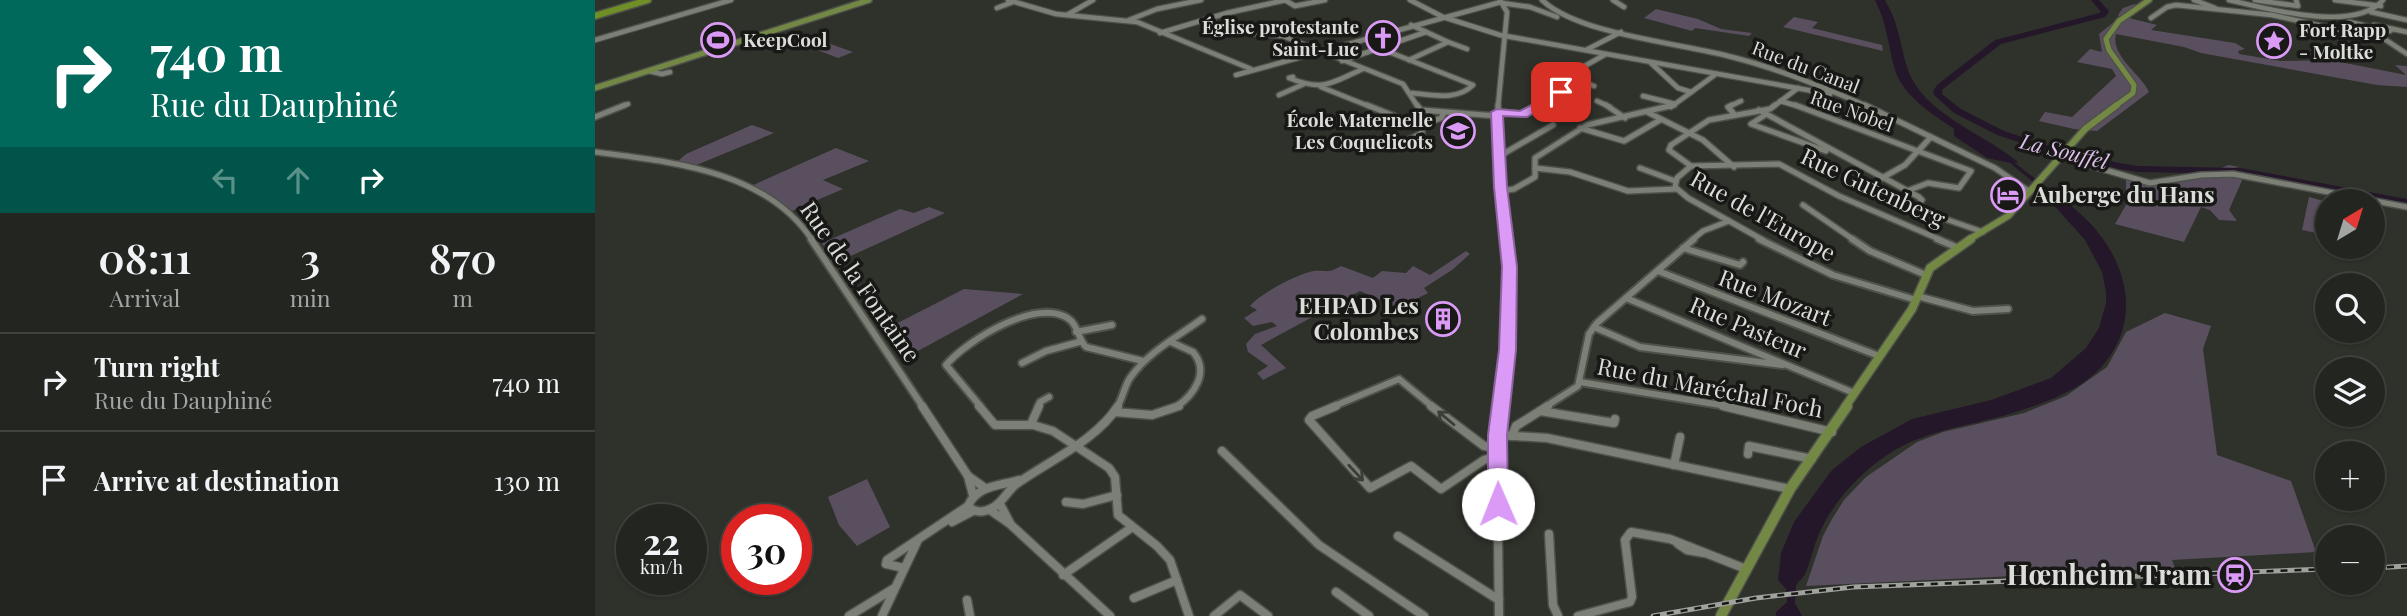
<!DOCTYPE html>
<html lang="en">
<head>
<meta charset="utf-8">
<style>
  body { margin:0; font-family:"Playfair Display",serif; background:#2f322d; color:#f1f3f6; height:100vh; display:flex; flex-direction:column; font-size:26px; white-space:nowrap }
  * { box-sizing:border-box; margin:0 }
  p { font-size:23px; color:#a3a5a5 }
  .icon { flex:none; width:38px; height:38px; fill:none; stroke:currentColor; stroke-width:2; stroke-linecap:round; stroke-linejoin:round }
  .map { position:relative; flex:1; overflow:hidden }
  .side { display:flex; flex-direction:column; background:#232620; width:595px }
  .side>* { flex:none }
  .hud { background:#00695c; color:#fff; overflow:hidden }
  .needle { width:46px; rotate:38deg }
  .controls { position:absolute; left:1720px; top:189px; display:grid; gap:14px }
  .controls a { display:grid; place-items:center; width:70px; height:70px; border-radius:50%; background:#232620; box-shadow:0 2px 5px #0004,0 0 0 2px #40433e; font-size:35px }
  .speed { position:absolute; left:21px; top:504px; display:flex; gap:14px; font-size:35px; font-weight:700; text-align:center }
  .speed>* { display:grid; place-content:center; width:91px; height:91px; border-radius:50%; background:#232620; box-shadow:0 2px 5px #0004,0 0 0 2px #40433e; line-height:1 }
  .speed small { font-size:18px; font-weight:400 }
  .speed .limit { border:10px solid #d22; background:#fff; color:#111 }
  .pin { position:absolute; display:grid; place-items:center; width:60px; height:60px; color:#fff; margin:-30px; border-radius:14px; box-shadow:0 4px 10px #0006 }
  .me { position:absolute; width:77px; margin:-38px; rotate:359deg; stroke-linejoin:round; filter:drop-shadow(0 0 5px #0008) }
  .turn { display:flex; align-items:center; gap:24px; height:147px; padding:0 35px; font-size:32px }
  .turn .icon { width:91px; height:91px; stroke-width:2.5 }
  .turn b { display:block; font-size:49px; line-height:60px }
  .lanes { display:flex; align-items:center; height:66px; padding:0 35px; background:#0003; justify-content:center; gap:35px; direction:ltr }
  .lanes .off { opacity:.35 }
  .eta { display:flex; justify-content:space-evenly; align-items:center; height:119px; text-align:center }
  .eta b { font-size:42px; font-weight:600; line-height:49px }
  ul { padding:0; list-style:none }
  li { display:flex; align-items:center; gap:21px; height:98px; padding:0 35px; border-top:2px solid #40433e }
  li div { flex:1 }
  li b { display:block; font-size:26px }
  li em { font-style:normal }
  main { display:flex; flex:1; min-height:0 }
  .map>svg:first-child { display:block }
  .green { fill:#5a4f5f }
  .water { fill:#25172a }
  .lines { fill:none; stroke-linecap:round; stroke-linejoin:round }
  .river { fill:#25172a; fill-rule:evenodd }
  .minor-far3-casing { stroke:#4e514a; stroke-width:7 }
  .minor-far2-casing { stroke:#4e514a; stroke-width:8 }
  .minor-far1-casing { stroke:#4e514a; stroke-width:10 }
  .minor-casing { stroke:#4e514a; stroke-width:11 }
  .major-far3-casing { stroke:#4e514a; stroke-width:8 }
  .major-far2-casing { stroke:#4e514a; stroke-width:9 }
  .major-far1-casing { stroke:#4e514a; stroke-width:11 }
  .major-casing { stroke:#4e514a; stroke-width:13 }
  .highway-casing { stroke:#4e514a; stroke-width:9 }
  .minor-far3 { stroke:#7b7f76; stroke-width:4.5 }
  .minor-far2 { stroke:#7b7f76; stroke-width:5 }
  .minor-far1 { stroke:#7b7f76; stroke-width:6 }
  .minor { stroke:#7b7f76; stroke-width:8 }
  .major-far3 { stroke:#748845; stroke-width:5 }
  .major-far2 { stroke:#748845; stroke-width:6 }
  .major-far1 { stroke:#748845; stroke-width:8 }
  .major { stroke:#748845; stroke-width:10 }
  .highway { stroke:#6f8e25; stroke-width:6 }
  .rail-casing { stroke:#a0a29d; stroke-width:5 }
  .rail { stroke:#181916; stroke-width:2.5; stroke-dasharray:7; stroke-linecap:butt }
  .oneway { stroke:#3b3d38 }
  .route { fill:#da9af6; stroke:#8e64a0; stroke-width:2 }
  .labels { text-anchor:middle; stroke-width:7; stroke-linejoin:round; paint-order:stroke }
  .far-poi-label { font-size:19px; font-weight:bold; fill:#dbddd8; stroke:#181916; text-anchor:end }
  .far-street-label { font-size:19px; fill:#dbddd8; stroke:#181916 }
  .far-water-label { font-size:21px; font-style:italic; fill:#debfec; stroke:#181916 }
  .street-label { font-size:23px; fill:#dbddd8; stroke:#181916 }
  .poi-label { font-size:23px; font-weight:bold; fill:#dbddd8; stroke:#181916; text-anchor:start }
  .near-poi-label { font-size:28px; font-weight:bold; fill:#dbddd8; stroke:#181916; text-anchor:end }
</style>
</head>
<body>
<main>
<section class="side">
<div class="hud">
<div class="turn"><svg class="icon" aria-label="right" viewBox="0 0 24 24"><path d="M7 20v-9h11M14 6l5 5-5 5"/></svg><div><b>740 m</b>Rue du Dauphiné</div></div>
<div class="lanes"><svg class="icon off" aria-label="left" viewBox="0 0 24 24"><path d="M17 20v-9H6M10 6l-5 5 5 5"/></svg><svg class="icon off" aria-label="ahead" viewBox="0 0 24 24"><path d="M12 20V5M6 11l6-6 6 6"/></svg><svg class="icon" aria-label="right" viewBox="0 0 24 24"><path d="M7 20v-9h11M14 6l5 5-5 5"/></svg></div>
</div>
<div class="eta">
<div><b>08:11</b><p>Arrival</p></div>
<div><b>3</b><p>min</p></div>
<div><b>870</b><p>m</p></div>
</div>
<ul>
<li><svg class="icon" aria-label="right" viewBox="0 0 24 24"><path d="M7 20v-9h11M14 6l5 5-5 5"/></svg><div><b>Turn right</b><p>Rue du Dauphiné</p></div><em>740 m</em></li>
<li><svg class="icon" aria-label="arrive" viewBox="0 0 24 24"><path d="M6 21V4h12l-3 4 3 4H6"/></svg><div><b>Arrive at destination</b></div><em>130 m</em></li>
</ul>
</section>
<div class="map">
<svg width="1812" height="616" viewBox="0 0 1812 616">
  <rect width="100%" height="100%" fill="#2f322b"/>
  <!-- green -->
  <g class="green">
    <path d="M 1540,4 L 1546,8 L 1534,18 L 1562,25 L 1556,30 L 1640,43 L 1650,49 L 1643,51 L 1644,54 L 1686,61 L 1735,60 L 1811,75 L 1800,65 L 1812,66 L 1812,87 L 1782,85 L 1606,53 L 1589,47 L 1521,34 C 1515,56 1547,75 1554,92 L 1502,131 L 1479,129 L 1444,121 L 1450,112 L 1477,117 L 1521,76 L 1517,69 L 1482,62 L 1495,49 L 1507,52 L 1504,34 L 1525,17 L 1523,15 L 1528,8 Z"/>
    <path d="M 1061,9 L 1103,19 L 1126,29 L 1157,33 L 1154,36 L 1100,28 L 1097,31 L 1049,18 Z"/>
    <path d="M 1199,17 L 1223,22 L 1217,28 L 1287,45 L 1288,51 L 1188,27 Z"/>
    <path d="M 213,36 L 258,52 L 243,58 L 199,41 Z"/>
    <path d="M 157,125 L 179,133 L 99,166 L 83,161 L 91,154 Z"/>
    <path d="M 241,148 L 274,161 L 228,180 L 248,189 L 197,211 L 156,186 Z"/>
    <path d="M 1634,165 L 1644,167 L 1630,170 L 1632,173 L 1648,178 L 1634,210 L 1642,221 L 1624,220 L 1615,210 L 1606,207 L 1589,242 L 1520,224 L 1531,205 L 1531,178 L 1565,185 L 1603,177 Z"/>
    <path d="M 1714,197 L 1732,202 L 1732,235 L 1707,230 Z"/>
    <path d="M 334,207 L 350,213 L 238,264 L 227,243 L 305,209 L 319,213 Z"/>
    <path d="M 871,251 L 875,254 L 857,270 L 829,288 L 833,293 L 803,308 L 765,291 L 666,345 L 691,368 L 668,380 L 662,373 L 673,366 L 653,352 L 651,344 L 660,334 L 682,326 L 677,322 L 658,326 L 649,318 L 662,310 L 655,306 C 664,294 704,273 719,271 C 733,270 732,274 746,266 L 778,278 L 787,271 L 811,273 L 818,266 L 835,275 Z"/>
    <path d="M 369,289 L 428,294 L 308,359 L 287,331 Z"/>
    <path d="M 1570,313 L 1616,326 L 1608,349 L 1622,455 L 1696,481 L 1721,552 L 1577,560 L 1580,568 L 1211,586 L 1228,536 L 1237,519 L 1249,500 L 1271,477 L 1322,442 L 1348,432 L 1429,413 L 1471,396 L 1512,367 L 1531,332 Z"/>
    <path d="M 272,479 L 295,527 L 262,546 L 244,525 L 233,497 Z"/>
  </g>
  <!-- water -->
  <path class="water" d="M 1280,0 L 1290,0 C 1294,8 1299,16 1301,25 C 1308,46 1309,69 1322,87 C 1344,119 1393,137 1423,162 L 1420,163 C 1444,183 1471,199 1494,222 C 1532,262 1547,318 1509,364 C 1489,388 1455,401 1427,410 C 1381,426 1334,427 1292,455 C 1263,475 1238,502 1224,534 C 1218,547 1216,561 1210,574 C 1208,579 1203,581 1201,586 L 1200,603 L 1207,616 L 1181,616 L 1181,612 L 1192,602 L 1191,589 L 1183,580 L 1186,553 L 1199,522 L 1237,470 L 1266,447 L 1317,419 L 1396,400 L 1456,378 L 1491,348 L 1504,328 L 1511,303 L 1511,292 L 1507,272 L 1490,240 L 1438,182 L 1415,163 L 1392,158 L 1359,136 L 1359,129 C 1336,113 1309,97 1300,70 C 1293,46 1292,23 1280,0 Z"/>
  <g class="lines">
    <!-- river -->
    <path class="river" d="M 1496,0 L 1504,0 L 1513,10 L 1514,12 L 1510,17 L 1406,44 L 1348,89 L 1347,94 L 1366,109 L 1409,131 L 1455,146 L 1524,163 L 1543,166 L 1646,168 L 1812,199 L 1812,205 L 1646,174 L 1543,172 L 1524,169 L 1448,150 L 1402,135 L 1359,113 L 1339,95 L 1338,91 L 1342,85 L 1400,40 L 1504,13 L 1506,12 Z"/>
    <!-- minor-far3 casing -->
    <g class="minor-far3-casing">
      <g id="minor-far3">
        <path d="M 413,0 L 461,14 L 542,22 L 656,69"/>
        <path d="M 690,0 L 700,6 L 730,0"/>
        <path d="M 815,0 L 848,17 L 905,35 L 1235,94"/>
        <path d="M 947,0 C 984,35 1086,43 1137,57 C 1184,69 1229,87 1274,107"/>
        <path d="M 1018,0 L 1029,7"/>
        <path d="M 1599,0 L 1620,8"/>
        <path d="M 1634,0 C 1672,9 1760,33 1788,0"/>
        <path d="M 1660,0 L 1703,6 L 1701,0"/>
        <path d="M 1740,0 L 1786,6"/>
        <path d="M 907,3 L 935,7 L 962,17"/>
        <path d="M 402,8 L 418,2"/>
        <path d="M 1776,12 L 1812,20"/>
        <path d="M 472,15 L 498,0"/>
        <path d="M 1556,18 L 1572,7 L 1581,5 L 1677,15 L 1791,40 L 1812,54"/>
        <path d="M 611,19 L 643,32 L 688,36 L 808,84 L 823,107"/>
        <path d="M 534,20 L 562,9 L 606,0"/>
        <path d="M 1754,22 L 1776,27"/>
        <path d="M 1779,25 L 1798,29 L 1795,31 L 1776,27 Z"/>
        <path d="M 1798,29 L 1812,32"/>
        <path d="M 565,33 L 632,13 L 691,0"/>
        <path d="M 0,40 L 136,0"/>
        <path d="M 853,42 L 872,49"/>
        <path d="M 784,48 L 878,85 C 862,101 838,95 817,93"/>
        <path d="M 991,50 L 1026,32"/>
        <path d="M 814,60 L 853,42 L 816,25"/>
        <path d="M 747,61 L 831,32"/>
        <path d="M 1056,63 L 1083,88 L 1096,92"/>
        <path d="M 54,71 L 67,74 L 75,72"/>
        <path d="M 641,75 L 906,2"/>
        <path d="M 698,77 L 694,78 C 730,92 735,83 768,69"/>
        <path d="M 985,81 L 999,86"/>
        <path d="M 726,87 L 776,107"/>
        <path d="M 684,95 L 709,84"/>
        <path d="M 1048,96 L 1080,104"/>
        <path d="M 1002,101 L 1015,107"/>
        <path d="M 1185,101 L 1206,107"/>
        <path d="M 25,107 L 33,104"/>
        <path d="M 903,107 L 912,12 L 905,0"/>
        <path d="M 939,107 L 985,81 L 972,76 L 1011,54"/>
        <path d="M 1076,107 L 1121,74"/>
        <path d="M 1133,107 L 1146,101"/>
        <path d="M 1178,107 L 1203,88"/>
      </g>
    </g>
    <!-- minor-far2 casing -->
    <g class="minor-far2-casing">
      <g id="minor-far2">
        <path d="M 772,105 L 824,126 L 846,118 L 849,113"/>
        <path d="M 822,105 L 826,110 L 902,116"/>
        <path d="M 903,105 L 911,240"/>
        <path d="M 1011,105 L 1030,118"/>
        <path d="M 1137,105 L 1133,107 L 1139,114"/>
        <path d="M 1200,105 L 1376,171 L 1364,188 L 1333,183 L 1312,191"/>
        <path d="M 1270,105 L 1400,168 L 1435,192"/>
        <path d="M 1164,110 L 1324,197 L 1327,200 L 1322,207 L 1327,211 L 1388,232"/>
        <path d="M 902,112 L 927,114 L 942,105"/>
        <path d="M 1054,113 L 1108,140 L 1139,167"/>
        <path d="M 1170,115 L 1156,124 L 1231,151"/>
        <path d="M 0,117 L 30,105"/>
        <path d="M 985,128 L 1029,141 L 1065,120"/>
        <path d="M 809,142 L 827,133 L 827,126"/>
        <path d="M 0,152 C 76,162 171,170 217,240"/>
        <path d="M 903,157 L 958,125"/>
        <path d="M 1466,157 L 1555,183 L 1606,175 L 1638,174 L 1812,207"/>
        <path d="M 1096,166 L 1184,164 L 1244,196 L 1346,240"/>
        <path d="M 940,168 L 975,172 L 1033,191 L 1081,189"/>
        <path d="M 1045,168 L 1080,181"/>
        <path d="M 1287,178 L 1310,165 L 1336,137"/>
        <path d="M 906,191 L 919,189 L 940,177 L 940,158 L 992,125 L 1079,105"/>
        <path d="M 1208,205 L 1259,240"/>
        <path d="M 1097,240 L 1108,231 L 1134,221"/>
        <path d="M 1168,240 L 1093,198 L 1080,187 L 1082,178 L 1096,166 L 1074,150 L 1076,145 L 1114,120 L 1175,109 L 1180,105"/>
      </g>
    </g>
    <!-- minor-far1 casing -->
    <g class="minor-far1-casing">
      <g id="minor-far1">
        <path d="M 216,239 L 328,407"/>
        <path d="M 1164,239 L 1238,275 L 1321,300"/>
        <path d="M 1257,239 L 1275,251 L 1331,275"/>
        <path d="M 1342,239 L 1361,247"/>
        <path d="M 1088,248 L 1145,265 L 1148,262"/>
        <path d="M 1063,271 L 1284,356"/>
        <path d="M 1322,296 L 1378,311 L 1413,309"/>
        <path d="M 1031,298 L 1259,393"/>
        <path d="M 999,327 L 1045,347 L 1188,365"/>
        <path d="M 481,332 L 517,325"/>
        <path d="M 576,342 L 598,352 C 615,372 599,395 581,407"/>
        <path d="M 427,363 L 451,351 L 484,342"/>
        <path d="M 985,382 L 1138,407"/>
        <path d="M 386,407 L 351,365 C 371,341 443,296 474,319 C 483,325 483,339 491,347 L 548,361"/>
        <path d="M 443,407 L 445,402 L 454,397"/>
        <path d="M 522,407 C 528,398 529,387 535,378 C 553,352 582,337 607,319"/>
        <path d="M 737,407 L 804,379 L 838,407"/>
        <path d="M 907,407 C 912,351 917,295 911,239"/>
        <path d="M 950,407 L 983,386 L 994,334 L 1002,323 L 1099,239"/>
      </g>
    </g>
    <!-- minor casing -->
    <g class="minor-casing">
      <g id="minor">
        <path d="M 327,406 L 373,476 L 378,495"/>
        <path d="M 384,406 L 400,425 L 438,425 L 458,431 L 514,468 L 520,477 L 523,515 L 562,546 L 575,560 L 594,616"/>
        <path d="M 741,406 L 717,416 L 714,420 L 775,488 L 816,466 L 846,489 L 889,460 L 902,456"/>
        <path d="M 836,406 L 889,446 L 902,448"/>
        <path d="M 1128,406 L 1237,432"/>
        <path d="M 945,411 L 1019,423 L 1020,419"/>
        <path d="M 519,412 L 557,415 L 584,406"/>
        <path d="M 436,424 L 444,406"/>
        <path d="M 903,435 L 952,438 L 1195,489"/>
        <path d="M 917,436 L 921,426 L 953,406"/>
        <path d="M 627,451 L 724,545 L 829,616"/>
        <path d="M 1153,454 L 1154,446 L 1217,459"/>
        <path d="M 1079,465 L 1085,437"/>
        <path d="M 373,476 L 390,488"/>
        <path d="M 471,502 L 488,504 L 522,495"/>
        <path d="M 405,504 L 415,523"/>
        <path d="M 373,506 C 380,513 388,513 397,508 C 406,504 412,492 420,485 C 453,461 501,441 523,406"/>
        <path d="M 373,506 C 382,485 405,486 424,480"/>
        <path d="M 395,510 L 415,524 L 515,616"/>
        <path d="M 357,522 L 378,511"/>
        <path d="M 954,534 L 958,605 L 963,616"/>
        <path d="M 803,536 L 904,600"/>
        <path d="M 1083,544 L 1092,550 L 1109,553"/>
        <path d="M 309,568 L 291,564 L 292,560 L 373,506"/>
        <path d="M 468,575 L 536,528"/>
        <path d="M 741,592 L 774,616"/>
        <path d="M 539,598 L 582,580"/>
        <path d="M 372,600 L 375,616"/>
        <path d="M 254,616 L 298,589"/>
        <path d="M 287,616 L 322,542"/>
        <path d="M 619,616 L 645,595 L 673,616"/>
        <path d="M 904,616 L 902,456 L 907,406"/>
        <path d="M 983,616 L 1035,602 L 1037,597 L 1030,540 L 1036,532 L 1075,539 L 1151,569"/>
      </g>
    </g>
    <!-- major-far3 casing -->
    <g class="major-far3-casing">
      <g id="major-far3">
        <path d="M 0,88 L 274,0"/>
        <path d="M 1519,107 L 1538,93 L 1539,85 L 1514,50 L 1511,39 L 1524,21 L 1554,0"/>
      </g>
    </g>
    <!-- major-far2 casing -->
    <g class="major-far2-casing">
      <path id="major-far2" d="M 1373,240 L 1413,216 L 1490,129 L 1522,105"/>
    </g>
    <!-- major-far1 casing -->
    <g class="major-far1-casing">
      <path id="major-far1" d="M 1250,407 L 1317,309 L 1335,268 L 1376,239"/>
    </g>
    <!-- major casing -->
    <g class="major-casing">
      <path id="major" d="M 1126,616 L 1195,489 L 1252,406"/>
    </g>
    <!-- highway casing -->
    <g class="highway-casing">
      <path id="highway" d="M 0,16 L 53,0"/>
    </g>
    <!-- minor-far3 -->
    <use href="#minor-far3" class="minor-far3"/>
    <!-- minor-far2 -->
    <use href="#minor-far2" class="minor-far2"/>
    <!-- minor-far1 -->
    <use href="#minor-far1" class="minor-far1"/>
    <!-- minor -->
    <use href="#minor" class="minor"/>
    <!-- major-far3 -->
    <use href="#major-far3" class="major-far3"/>
    <!-- major-far2 -->
    <use href="#major-far2" class="major-far2"/>
    <!-- major-far1 -->
    <use href="#major-far1" class="major-far1"/>
    <!-- major -->
    <use href="#major" class="major"/>
    <!-- highway -->
    <use href="#highway" class="highway"/>
    <!-- rail casing -->
    <g class="rail-casing">
      <g id="rail">
        <path d="M 1778,568 L 1812,566"/>
        <path d="M 1058,616 L 1161,598 L 1258,587 L 1732,569"/>
      </g>
    </g>
    <!-- rail -->
    <use href="#rail" class="rail"/>
  </g>
  <!-- one-way arrows -->
  <defs><path id="oneway-shaft" d="M-6 0H5M1.5-3L5.5 0L1.5 3" fill="none" stroke-width="1.6" stroke-linecap="round" stroke-linejoin="round" transform="scale(1.75)"/></defs>
  <g class="oneway">
    <use href="#oneway-shaft" transform="translate(851 418) rotate(-140)"/>
    <use href="#oneway-shaft" transform="translate(761 473) rotate(47)"/>
  </g>
  <!-- route -->
  <path class="route" d="M 966,89 L 971,92 L 970,95 L 932,117 L 908,116 L 912,187 L 922,267 L 921,350 L 912,435 L 913,504 L 910,509 L 903,511 L 896,509 L 893,504 L 893,435 L 904,350 L 907,267 L 899,187 L 896,112 L 902,109 L 925,111 Z"/>
  <!-- icons -->
  <defs>
    <g id="church-ring" transform="scale(1.75)"><circle r="9.5" fill="#181916" stroke="#da9af6" stroke-width="1.5"/><path d="M-1.2-6h2.4v3.5h3.3v2.4h-3.3V6h-2.4V-.1h-3.3v-2.4h3.3Z" fill="#da9af6"/></g>
    <g id="stadium-ring" transform="scale(1.75)"><circle r="9.5" fill="#181916" stroke="#da9af6" stroke-width="1.5"/><path d="M0-5a6.5 5 0 1 0 0 10a6.5 5 0 1 0 0-10ZM-3.5-1.8h7v3.6h-7Z" fill="#da9af6"/></g>
    <g id="sight-ring" transform="scale(1.75)"><circle r="9.5" fill="#181916" stroke="#da9af6" stroke-width="1.5"/><path d="M0-6L1.8-2.2L6-1.7L2.9 1.2L3.7 5.4L0 3.3L-3.7 5.4L-2.9 1.2L-6-1.7L-1.8-2.2Z" fill="#da9af6"/></g>
    <g id="school-ring" transform="scale(1.75)"><circle r="9.5" fill="#181916" stroke="#da9af6" stroke-width="1.5"/><path d="M0-5L7-2L0 1L-7-2ZM-4 1L0 2.5L4 1V4Q0 6-4 4Z" fill="#da9af6"/></g>
    <g id="hotel-ring" transform="scale(1.75)"><circle r="9.5" fill="#181916" stroke="#da9af6" stroke-width="1.5"/><path d="M-6-4.5h1.5V1H6V5H4.5V3h-9V5H-6ZM-4 0a1.8 1.8 0 1 1 3.6 0ZM.5 0V-2.5h3Q6-2.5 6 0Z" fill="#da9af6"/></g>
    <g id="building-ring" transform="scale(1.75)"><circle r="9.5" fill="#181916" stroke="#da9af6" stroke-width="1.5"/><path d="M-4-6H4V6H1V3H-1V6H-4ZM-2.5-4.3h1.7v1.8h-1.7ZM.8-4.3h1.7v1.8H.8ZM-2.5-1h1.7V.8h-1.7ZM.8-1h1.7V.8H.8Z" fill="#da9af6"/></g>
    <g id="station-ring" transform="scale(1.75)"><circle r="9.5" fill="#181916" stroke="#da9af6" stroke-width="1.5"/><path d="M-3-6H3Q5-6 5-4V2Q5 4 3 4L4.5 6H3L1.5 4h-3L-3 6H-4.5L-3 4Q-5 4-5 2V-4Q-5-6-3-6ZM-3.5-4v3h7v-3ZM-3.5 1v1.5H-2V1ZM2 1v1.5H3.5V1Z" fill="#da9af6"/></g>
  </defs>
  <g fill-rule="evenodd">
    <use href="#church-ring" x="788" y="38"/>
    <use href="#stadium-ring" x="123" y="40"/>
    <use href="#sight-ring" x="1679" y="41"/>
    <use href="#school-ring" x="863" y="131"/>
    <use href="#hotel-ring" x="1413" y="195"/>
    <use href="#building-ring" x="848" y="319"/>
    <use href="#station-ring" x="1640" y="575"/>
  </g>
  <g class="labels">
    <!-- far-poi labels -->
    <g class="far-poi-label">
      <text x="764" y="34">Église protestante<tspan x="764" dy="22">Saint-Luc</tspan></text>
      <text x="1704" y="37" text-anchor="start">Fort Rapp<tspan x="1704" dy="22">- Moltke</tspan></text>
      <text x="148" y="47" text-anchor="start">KeepCool</text>
      <text x="838" y="127">École Maternelle<tspan x="838" dy="22">Les Coquelicots</tspan></text>
    </g>
    <!-- far-street labels -->
    <g class="far-street-label">
      <text transform="translate(1211 67) rotate(21)" y="7">Rue du Canal</text>
      <text transform="translate(1257 111) rotate(20)" y="7">Rue Nobel</text>
    </g>
    <!-- far-water labels -->
    <g class="far-water-label">
      <text transform="translate(1469 152) rotate(14)" y="7">La Souffel</text>
    </g>
    <!-- street labels -->
    <g class="street-label">
      <text transform="translate(1278 188) rotate(25)" y="8">Rue Gutenberg</text>
      <text transform="translate(1168 216) rotate(29)" y="8">Rue de l'Europe</text>
      <text transform="translate(265 282) rotate(55)" y="8">Rue de la Fontaine</text>
      <text transform="translate(1180 298) rotate(21)" y="8">Rue Mozart</text>
      <text transform="translate(1153 328) rotate(23)" y="8">Rue Pasteur</text>
      <text transform="translate(1115 388) rotate(11)" y="8">Rue du Maréchal Foch</text>
    </g>
    <!-- poi labels -->
    <g class="poi-label">
      <text x="1438" y="203">Auberge du Hans</text>
      <text x="824" y="314" text-anchor="end">EHPAD Les<tspan x="824" dy="26">Colombes</tspan></text>
    </g>
    <!-- near-poi labels -->
    <g class="near-poi-label">
      <text x="1616" y="585">Hœnheim Tram</text>
    </g>
  </g>
</svg>
<div class="controls">
<a><svg class="needle" viewBox="-14 -14 28 28"><path d="M0-13l5 13h-10z" fill="#e53935"/><path d="M0 13l5-13h-10z" fill="#a3a5a5"/></svg></a>
<a><svg class="icon" aria-label="search" viewBox="0 0 24 24"><circle cx="10" cy="10" r="6"/><path d="M15 15l6 6"/></svg></a>
<a><svg class="icon" aria-label="layers" viewBox="0 0 24 24"><path d="M12 4l9 5-9 5-9-5zM3 14l9 5 9-5"/></svg></a>
<a>+</a>
<a>−</a>
</div>
<div class="speed"><div>22<small>km/h</small></div><div class="limit">30</div></div>
<div class="pin" style="left:966px;top:92px;background:#d93025"><svg class="icon" aria-label="arrive" viewBox="0 0 24 24"><path d="M6 21V4h12l-3 4 3 4H6"/></svg></div>
<svg class="me" style="left:903px;top:504px" viewBox="-20 -20 40 40"><circle r="19" fill="#fff"/><path d="M0-13L10 11 0 6-10 11z" fill="#da9af6"/></svg>
</div>
</main>
</body>
</html>
